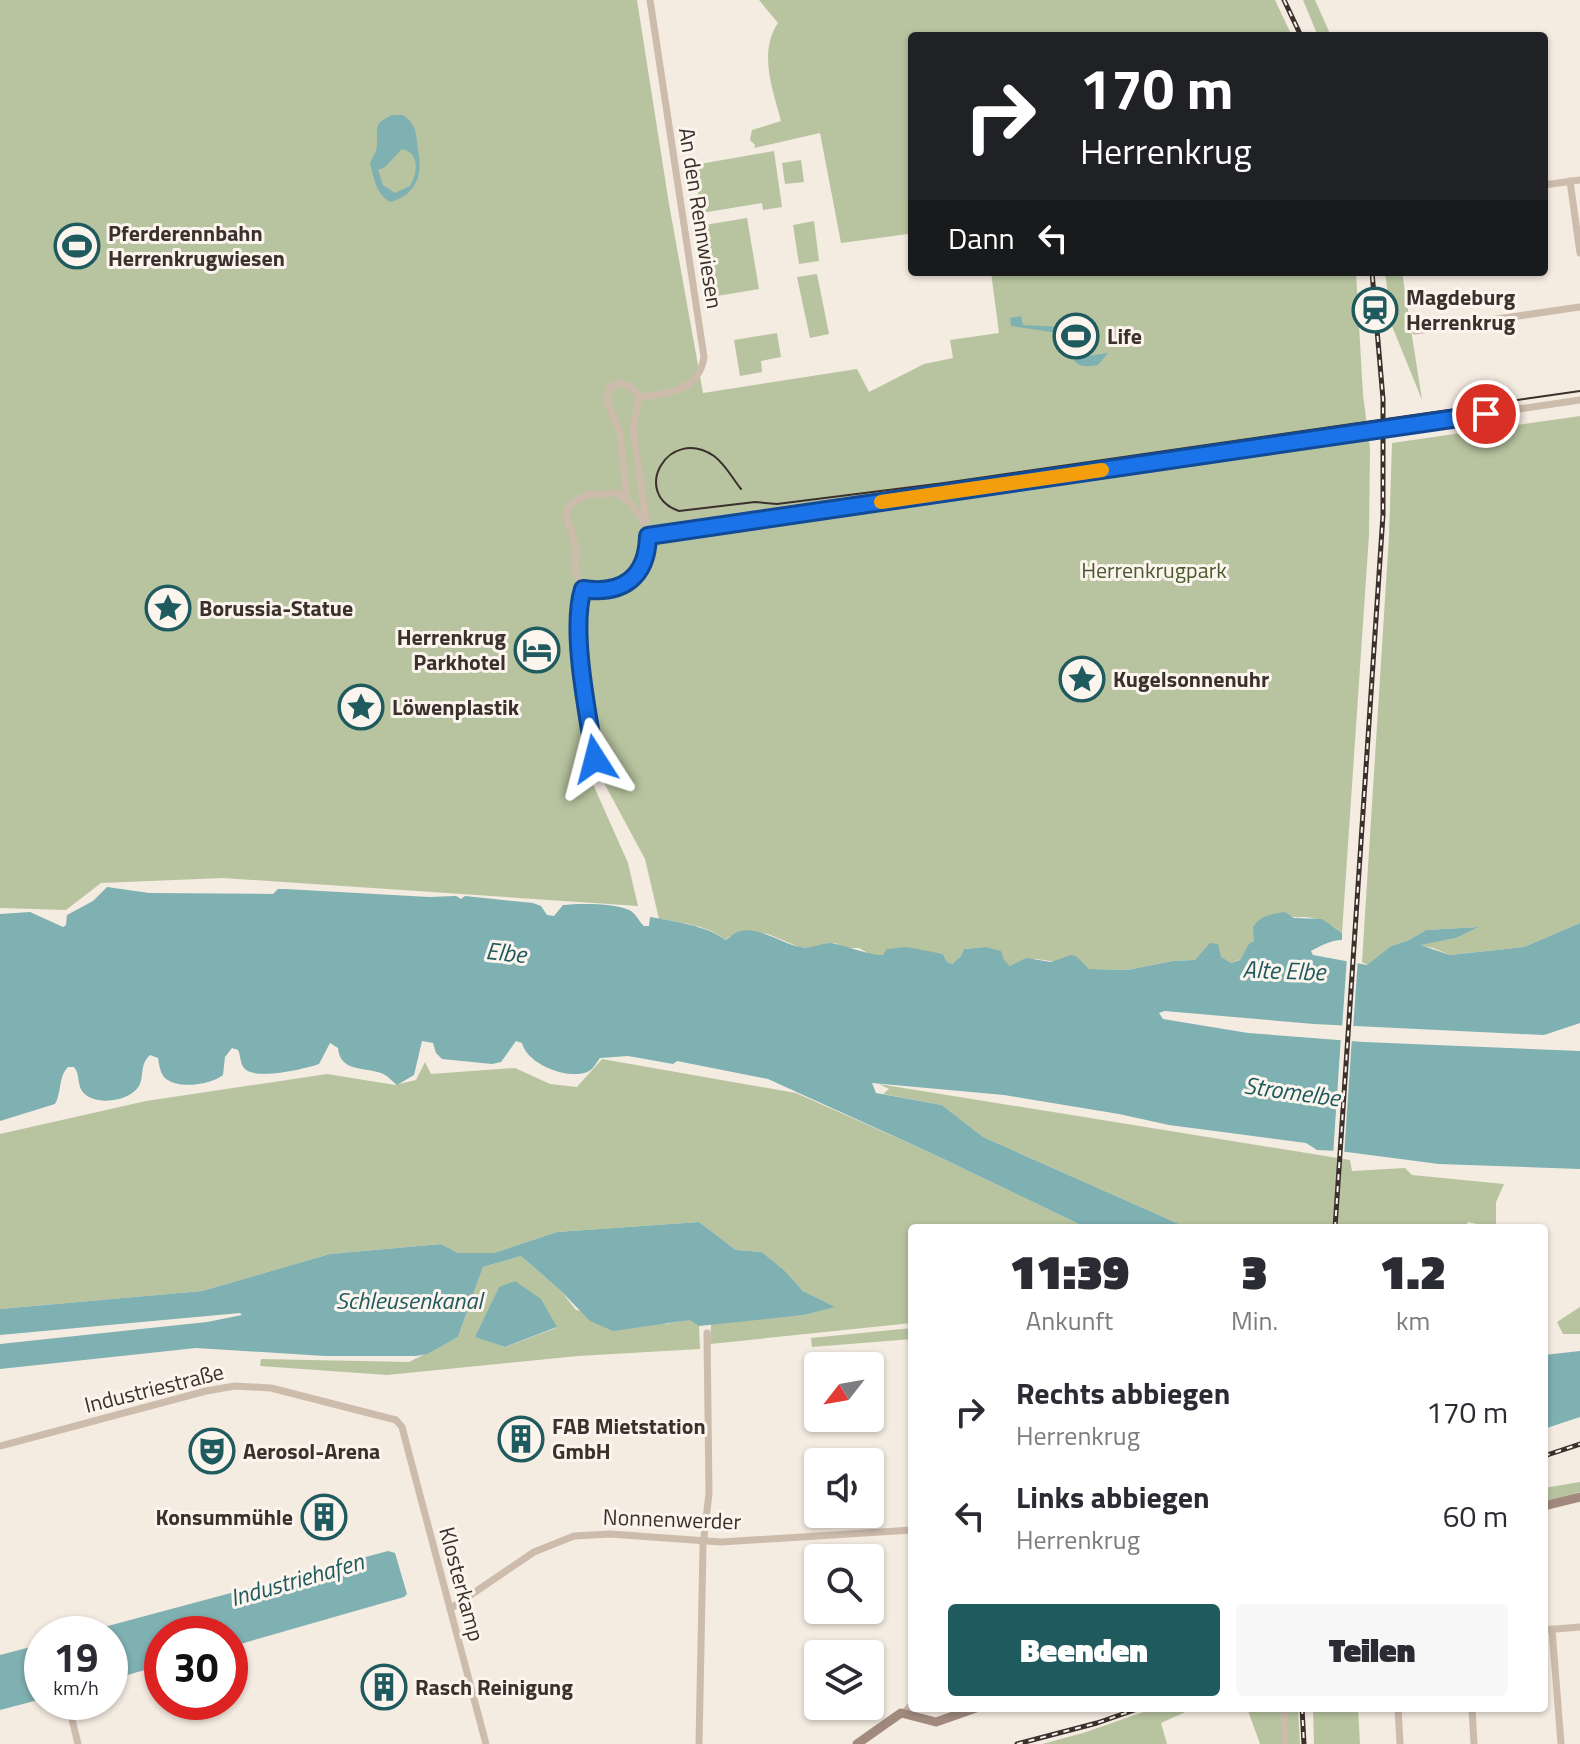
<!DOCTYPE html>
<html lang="de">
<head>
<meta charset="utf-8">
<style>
  body { margin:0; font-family:"Titillium Web",sans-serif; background:#f7f7f7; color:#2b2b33; height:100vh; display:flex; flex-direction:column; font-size:30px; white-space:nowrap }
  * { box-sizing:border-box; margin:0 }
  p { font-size:26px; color:#7c7c81 }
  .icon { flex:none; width:44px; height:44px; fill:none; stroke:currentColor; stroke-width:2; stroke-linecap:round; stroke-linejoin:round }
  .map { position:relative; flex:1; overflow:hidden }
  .sheet { position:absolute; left:908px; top:1224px; width:640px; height:488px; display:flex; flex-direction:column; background:#fff; border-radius:8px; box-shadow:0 2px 6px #0004 }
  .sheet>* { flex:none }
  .guide { position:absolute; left:908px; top:32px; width:640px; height:244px; border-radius:8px; box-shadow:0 2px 6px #0004; background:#202124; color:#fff; overflow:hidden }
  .needle { width:52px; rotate:239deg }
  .controls { position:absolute; left:804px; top:1352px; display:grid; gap:16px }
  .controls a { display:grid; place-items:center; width:80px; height:80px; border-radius:8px; background:#fff; box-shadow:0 2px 6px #0004; font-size:40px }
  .speed { position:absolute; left:24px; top:1616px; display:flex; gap:16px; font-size:40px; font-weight:700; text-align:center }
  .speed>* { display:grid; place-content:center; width:104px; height:104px; border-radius:50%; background:#fff; box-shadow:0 2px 6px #0004; line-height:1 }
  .speed small { font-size:20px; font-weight:400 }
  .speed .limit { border:12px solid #d22; background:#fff; color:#111 }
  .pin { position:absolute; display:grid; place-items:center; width:68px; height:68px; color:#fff; margin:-34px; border:4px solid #fff; border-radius:50%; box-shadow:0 2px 8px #0007 }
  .me { position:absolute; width:88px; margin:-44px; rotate:351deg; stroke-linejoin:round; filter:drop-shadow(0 0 6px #0008) }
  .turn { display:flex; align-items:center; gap:28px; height:168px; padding:0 40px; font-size:36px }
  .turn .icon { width:104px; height:104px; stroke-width:2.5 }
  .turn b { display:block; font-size:56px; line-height:68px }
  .then { display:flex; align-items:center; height:76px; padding:0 40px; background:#0003; gap:16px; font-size:30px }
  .eta { display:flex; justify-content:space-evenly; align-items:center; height:136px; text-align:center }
  .eta b { font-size:48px; font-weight:800; line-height:56px }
  .primary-button { display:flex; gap:16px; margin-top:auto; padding:16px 40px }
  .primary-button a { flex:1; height:92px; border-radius:8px; background:#1f5a5e; color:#fff; font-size:32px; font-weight:800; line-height:92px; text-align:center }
  .primary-button a+a { background:#f7f7f7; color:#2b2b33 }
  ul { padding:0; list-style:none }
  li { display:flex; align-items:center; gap:24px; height:104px; padding:0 40px }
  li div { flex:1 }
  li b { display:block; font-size:30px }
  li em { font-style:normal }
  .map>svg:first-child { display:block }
  .green { fill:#b8c4a0; fill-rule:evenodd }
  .water { fill:#7fb0b2; fill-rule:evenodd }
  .pier { fill:#f4ebe1 }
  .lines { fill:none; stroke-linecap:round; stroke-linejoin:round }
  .minor { stroke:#cdbbac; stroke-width:7 }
  .secondary { stroke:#a18a7d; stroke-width:9 }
  .tram { stroke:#3b302b; stroke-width:2 }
  .rail-casing { stroke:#3b302b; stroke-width:5 }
  .rail { stroke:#fbf5ee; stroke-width:2; stroke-dasharray:6; stroke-linecap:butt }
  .route-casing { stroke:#114b97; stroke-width:20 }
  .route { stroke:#1a73e8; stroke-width:14 }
  .slow { stroke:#f59e0b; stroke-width:14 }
  .labels { text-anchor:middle; stroke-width:6; stroke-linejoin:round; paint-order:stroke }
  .street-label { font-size:22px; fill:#3b302b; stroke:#fbf5ee }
  .poi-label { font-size:22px; font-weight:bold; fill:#3b302b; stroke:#fbf5ee; text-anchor:start }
  .park-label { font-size:22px; fill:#4a5a2e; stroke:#fbf5ee }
  .water-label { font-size:24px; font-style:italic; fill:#1f5a5e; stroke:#fbf5ee }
</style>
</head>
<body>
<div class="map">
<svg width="1580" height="1744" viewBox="0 0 1580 1744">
  <rect width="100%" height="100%" fill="#f4ebe1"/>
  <!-- green -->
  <g class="green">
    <path d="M 0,0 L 637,0 L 669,204 L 703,393 L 857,369 L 869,392 L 924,364 L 953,358 L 950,340 L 999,333 L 991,272 L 1356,272 L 1363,395 L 1370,448 L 1369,535 L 1342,933 C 1332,925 1319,918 1306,917 C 1298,917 1294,918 1287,915 C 1269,928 1250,939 1241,959 L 1231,963 L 1205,951 L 1195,960 L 1173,961 L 1127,970 L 1089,969 L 1078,960 L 1067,957 L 1058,962 L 1036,959 L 1010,966 L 985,947 L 964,949 L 961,956 L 952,964 L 947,962 L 943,954 L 927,952 L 873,956 L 859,948 L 847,948 L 835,943 L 827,943 L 816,948 L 799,947 L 768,934 L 751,932 L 735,933 L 725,940 C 710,926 680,922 659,919 L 645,859 L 603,781 L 592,782 L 628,863 L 638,906 L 223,878 L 101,883 L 66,910 L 0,908 Z"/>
    <path d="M 759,0 L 1275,0 L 1292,36 L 912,36 L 912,243 L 908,234 L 841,243 L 820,133 L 754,148 L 755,145 L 750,140 L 752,130 L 781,121 C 773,90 758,52 778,23 Z"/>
    <path d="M 1303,0 L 1315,0 L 1331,36 L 1318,36 Z"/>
    <path d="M 774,151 L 782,207 L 763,210 L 762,203 L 701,213 L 694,165 Z"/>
    <path d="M 801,160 L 804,182 L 785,184 L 782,163 Z"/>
    <path d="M 747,218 L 759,289 L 711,297 L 699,226 Z"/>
    <path d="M 814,221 L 819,261 L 799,264 L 793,225 Z"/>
    <path d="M 1385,272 L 1402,272 L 1422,400 L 1392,326 Z"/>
    <path d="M 817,274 L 829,334 L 810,338 L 797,277 Z"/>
    <path d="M 777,333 L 781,357 L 761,361 L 762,372 L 740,376 L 734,340 Z"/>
    <path d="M 1580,416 L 1580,923 L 1524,947 L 1450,955 L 1433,948 L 1416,945 L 1456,938 L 1476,927 L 1426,930 L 1407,941 L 1391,946 L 1368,965 L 1362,962 L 1389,536 L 1392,443 Z"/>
    <path d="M 602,1059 L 796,1093 L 931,1153 L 1087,1228 L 912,1228 L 912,1323 L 710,1344 L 711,1324 L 804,1315 L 834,1307 L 803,1291 L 785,1271 L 762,1252 L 736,1250 L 699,1222 L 557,1232 L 494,1253 L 458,1253 L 441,1244 L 330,1254 L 202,1291 L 0,1309 L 0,1134 L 146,1101 L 327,1074 L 395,1085 L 416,1080 L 425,1062 L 431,1074 L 515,1068 L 550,1084 L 577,1087 Z"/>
    <path d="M 879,1084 L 1350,1160 L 1352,1171 L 1405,1168 L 1412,1175 L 1504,1184 L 1496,1202 L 1496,1228 L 1468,1222 L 1465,1228 L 1188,1228 L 983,1137 L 942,1105 L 883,1094 L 889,1089 Z"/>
    <path d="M 521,1256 L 561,1291 L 576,1310 L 666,1324 L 691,1319 L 699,1326 L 700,1349 L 578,1356 L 387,1375 L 260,1366 L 261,1359 L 409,1362 L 458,1337 L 483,1267 ZM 499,1287 L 556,1327 L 556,1328 L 505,1347 L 476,1337 Z"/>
    <path d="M 1580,1307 L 1580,1334 L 1563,1334 L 1557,1322 Z"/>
    <path d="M 912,1328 L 912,1339 L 812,1347 L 811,1338 Z"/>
    <path d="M 1580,1482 L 1580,1492 L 1544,1503 L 1544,1488 Z"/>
    <path d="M 1155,1708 L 1194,1708 L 1161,1723 L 1167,1744 L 1042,1744 L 1083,1733 Z"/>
    <path d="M 1247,1708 L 1298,1708 L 1300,1744 L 1260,1744 Z"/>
    <path d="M 1313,1708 L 1358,1708 L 1360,1744 L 1314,1744 Z"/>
  </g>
  <!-- water -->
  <g class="water">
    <path d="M 392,115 L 403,115 C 417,125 416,134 418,150 C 423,174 417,194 391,202 C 376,196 374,177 370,163 C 372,158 375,155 376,150 C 381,132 368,126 392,115 ZM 402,149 C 420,153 418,172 410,186 L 395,193 L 383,185 L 378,170 L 385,167 Z"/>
    <path d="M 1021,316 L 1023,325 L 1061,327 L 1061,325 L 1074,329 L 1080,357 L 1108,353 L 1098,365 C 1066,371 1075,352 1065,334 L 1011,326 L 1010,318 Z"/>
    <path d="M 107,887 L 149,893 L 273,894 L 278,889 L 285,889 L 429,897 L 456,896 L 461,899 L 465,896 L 533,903 L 541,906 L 547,915 L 554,916 L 563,905 C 579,903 618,903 631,911 C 637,915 639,922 644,926 L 649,926 L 650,917 C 672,921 709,926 725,940 C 729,939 731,935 735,933 C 756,923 781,944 801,947 C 814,950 824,940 836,944 C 849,947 872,956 883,955 L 887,949 L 907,947 L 943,954 L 947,962 L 952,964 L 961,956 L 964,949 L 985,947 L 1001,951 L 1004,960 L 1010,966 L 1026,958 L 1051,962 L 1071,955 L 1076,956 L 1089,969 L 1127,970 L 1173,961 L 1195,960 L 1210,943 L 1218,944 L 1221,957 L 1231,963 L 1240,960 L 1249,944 L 1254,941 L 1253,927 C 1261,915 1272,914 1285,912 L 1294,918 L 1322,919 L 1342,933 L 1342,940 C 1331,940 1320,946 1311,951 L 1313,955 L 1367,965 L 1391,946 L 1407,941 L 1426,930 L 1478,927 L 1456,938 L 1420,945 L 1450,955 L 1524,947 L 1580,923 L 1580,1023 L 1544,1035 L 1314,1024 L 1165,1011 L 1159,1013 L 1163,1019 L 1248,1033 L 1364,1042 L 1580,1051 L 1580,1169 L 1439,1164 L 1339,1151 L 1317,1150 L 1306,1143 L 1169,1125 L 1119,1114 L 1004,1095 L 872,1083 L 876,1093 L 942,1105 L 983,1137 L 1188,1228 L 1087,1228 L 931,1153 L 768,1079 L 677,1061 L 673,1064 L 628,1056 L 600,1058 C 596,1063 593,1070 587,1072 C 567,1080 527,1064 522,1043 L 516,1041 L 501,1062 L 492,1064 L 442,1059 L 436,1053 L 433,1043 L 422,1041 L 414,1075 L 397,1085 C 392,1081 387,1075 381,1073 C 364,1067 340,1072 338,1048 L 330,1043 L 319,1064 C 304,1069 255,1081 244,1068 C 240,1063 241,1056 238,1050 L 232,1048 L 225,1057 L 223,1075 C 211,1085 176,1090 164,1077 C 160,1072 159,1064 158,1058 L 150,1055 C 140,1064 144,1074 140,1084 C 132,1102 93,1107 82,1091 C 77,1083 80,1074 74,1067 L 68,1067 C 58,1077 62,1092 55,1104 L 0,1121 L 0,914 L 30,912 L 63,927 L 66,925 L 67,915 L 93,901 Z"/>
    <path d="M 699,1222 L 736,1250 L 762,1252 L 785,1271 L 803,1291 L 835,1307 L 804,1315 L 699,1326 L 690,1320 L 613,1331 L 590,1321 L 561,1291 L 521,1256 L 483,1267 L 458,1337 L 427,1354 L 416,1356 L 325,1356 L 196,1348 L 0,1369 L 0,1344 L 207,1322 L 242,1315 L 240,1313 L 0,1335 L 0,1309 L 202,1291 L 330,1254 L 441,1244 L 458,1253 L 494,1253 L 557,1232 Z"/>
    <path d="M 515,1281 L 541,1299 L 557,1327 L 505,1347 L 475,1337 L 499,1287 Z"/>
    <path d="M 1580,1351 L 1580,1417 L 1544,1429 L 1544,1355 Z"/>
    <path d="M 388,1551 L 395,1553 L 407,1594 L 404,1597 L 230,1647 L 230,1634 L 162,1634 L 162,1665 L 110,1680 L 110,1634 L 78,1634 Z"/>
    <path d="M 42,1644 L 42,1699 L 0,1710 L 0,1655 Z"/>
  </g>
  <!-- pier -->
  <g class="pier">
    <path d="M 1347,957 L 1358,958 L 1353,1030 L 1342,1029 Z"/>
    <path d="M 1341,1036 L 1352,1037 L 1344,1156 L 1333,1156 Z"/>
  </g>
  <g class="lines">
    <!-- minor -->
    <g class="minor">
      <path d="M 1570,181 L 1580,253"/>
      <path d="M 1544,185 L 1580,180"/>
      <path d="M 1415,331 L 1580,307"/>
      <path d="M 639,397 C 668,394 699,391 704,357 L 650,0"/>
      <path d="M 627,500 L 620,433 L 606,398 L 610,388 L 618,383 L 630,386 L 639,397 L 633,429 L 646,520"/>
      <path d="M 648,536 L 1580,400"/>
      <path d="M 583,589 L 607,590 L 623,586 L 634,578 L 644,561 L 648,540 L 646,526 L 631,503 L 616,493 L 585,495 L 570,505 L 566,514 L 576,547 L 575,571 L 583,589 L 578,622 L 595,759"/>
      <path d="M 0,1446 L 206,1391 L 235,1386 L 271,1388 L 396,1420 L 402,1427 L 408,1450 L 486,1744"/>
      <path d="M 450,1609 L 534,1552 L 574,1536 L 610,1534 L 721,1542 L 912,1530"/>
      <path d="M 1552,1629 L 1561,1744"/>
      <path d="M 1544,1630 L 1580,1627"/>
      <path d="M 1284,1708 L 1285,1744"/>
      <path d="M 1398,1708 L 1400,1744"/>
      <path d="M 1472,1708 L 1474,1744"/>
      <path d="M 70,1711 L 78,1744"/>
      <path d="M 904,1713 L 912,1704"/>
      <path d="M 699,1744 L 703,1546 L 709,1493 L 707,1333"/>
    </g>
    <!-- secondary -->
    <g class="secondary">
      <path d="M 1544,1506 L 1580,1497"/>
      <path d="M 857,1744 L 901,1713 L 936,1722 L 976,1708"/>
    </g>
    <!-- tram -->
    <path class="tram" d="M 741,489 C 732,478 726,465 714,456 C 668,425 630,494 679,511 L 755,502 L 777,504 L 944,483 L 1580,391"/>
    <!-- rail casing -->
    <g class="rail-casing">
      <g id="rail">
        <path d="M 1284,0 L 1301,36"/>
        <path d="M 1335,1228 L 1383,515 L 1383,399 L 1372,272"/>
        <path d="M 1544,1456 L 1580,1444"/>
        <path d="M 1302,1708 L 1304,1744"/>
        <path d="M 1017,1744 L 1097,1723 L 1140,1708"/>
      </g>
    </g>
    <!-- rail -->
    <use href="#rail" class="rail"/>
  </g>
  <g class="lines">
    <!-- route casing -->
    <g class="route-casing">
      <path id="route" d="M 595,759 C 588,715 570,630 583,589 C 623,595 647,577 648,536 L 1486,414"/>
    </g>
    <!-- route -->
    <use href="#route" class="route"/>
    <!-- slow -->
    <path class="slow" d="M 881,502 L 1102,470"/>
  </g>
  <!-- icons -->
  <defs>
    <g id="stadium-ring" transform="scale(2.3)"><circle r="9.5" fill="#fbf5ee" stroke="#1f5a5e" stroke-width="1.5"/><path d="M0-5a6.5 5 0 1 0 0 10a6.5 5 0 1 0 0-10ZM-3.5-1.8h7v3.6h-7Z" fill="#1f5a5e"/></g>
    <g id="station-ring" transform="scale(2.3)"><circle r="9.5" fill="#fbf5ee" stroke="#1f5a5e" stroke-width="1.5"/><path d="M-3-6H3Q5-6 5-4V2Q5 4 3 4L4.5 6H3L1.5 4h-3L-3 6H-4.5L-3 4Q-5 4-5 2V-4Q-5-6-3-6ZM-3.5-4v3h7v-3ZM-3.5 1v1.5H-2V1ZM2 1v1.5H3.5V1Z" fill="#1f5a5e"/></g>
    <g id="sight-ring" transform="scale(2.3)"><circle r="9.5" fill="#fbf5ee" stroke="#1f5a5e" stroke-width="1.5"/><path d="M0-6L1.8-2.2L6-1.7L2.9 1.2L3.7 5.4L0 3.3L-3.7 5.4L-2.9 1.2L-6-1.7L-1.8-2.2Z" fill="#1f5a5e"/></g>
    <g id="hotel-ring" transform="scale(2.3)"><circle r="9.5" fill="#fbf5ee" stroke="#1f5a5e" stroke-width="1.5"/><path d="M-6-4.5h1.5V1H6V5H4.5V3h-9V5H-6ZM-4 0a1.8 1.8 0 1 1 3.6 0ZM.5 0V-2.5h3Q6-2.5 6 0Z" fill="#1f5a5e"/></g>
    <g id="building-ring" transform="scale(2.3)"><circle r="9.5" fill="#fbf5ee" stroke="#1f5a5e" stroke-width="1.5"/><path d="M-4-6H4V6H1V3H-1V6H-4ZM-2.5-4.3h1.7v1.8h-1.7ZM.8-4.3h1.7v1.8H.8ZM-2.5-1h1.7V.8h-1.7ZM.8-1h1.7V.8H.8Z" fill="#1f5a5e"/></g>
    <g id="theatre-ring" transform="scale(2.3)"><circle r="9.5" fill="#fbf5ee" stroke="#1f5a5e" stroke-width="1.5"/><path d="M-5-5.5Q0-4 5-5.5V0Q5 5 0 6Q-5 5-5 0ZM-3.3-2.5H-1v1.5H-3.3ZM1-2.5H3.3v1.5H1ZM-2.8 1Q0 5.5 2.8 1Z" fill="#1f5a5e"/></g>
  </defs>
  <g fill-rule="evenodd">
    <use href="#stadium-ring" x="77" y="246"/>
    <use href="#station-ring" x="1375" y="310"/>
    <use href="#stadium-ring" x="1076" y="336"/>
    <use href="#sight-ring" x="168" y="608"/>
    <use href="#hotel-ring" x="537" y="650"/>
    <use href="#sight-ring" x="1082" y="679"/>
    <use href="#sight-ring" x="361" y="707"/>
    <use href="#building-ring" x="521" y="1439"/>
    <use href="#theatre-ring" x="212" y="1451"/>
    <use href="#building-ring" x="324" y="1517"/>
    <use href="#building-ring" x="384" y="1687"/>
  </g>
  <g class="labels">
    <!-- street labels -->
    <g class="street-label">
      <text transform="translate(701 218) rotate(81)" y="8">An den Rennwiesen</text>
      <text transform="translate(154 1388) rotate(-14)" y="8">Industriestraße</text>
      <text transform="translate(672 1519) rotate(2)" y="8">Nonnenwerder</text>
      <text transform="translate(462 1584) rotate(75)" y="8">Klosterkamp</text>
    </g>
    <!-- poi labels -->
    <g class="poi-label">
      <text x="108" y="241">Pferderennbahn<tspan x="108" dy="25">Herrenkrugwiesen</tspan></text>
      <text x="1406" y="305">Magdeburg<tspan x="1406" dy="25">Herrenkrug</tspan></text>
      <text x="1107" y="344">Life</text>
      <text x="199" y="616">Borussia-Statue</text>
      <text x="506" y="645" text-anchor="end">Herrenkrug<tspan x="506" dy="25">Parkhotel</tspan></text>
      <text x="1113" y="687">Kugelsonnenuhr</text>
      <text x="392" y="715">Löwenplastik</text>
      <text x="552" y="1434">FAB Mietstation<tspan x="552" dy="25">GmbH</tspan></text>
      <text x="243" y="1459">Aerosol-Arena</text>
      <text x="293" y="1525" text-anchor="end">Konsummühle</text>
      <text x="415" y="1695">Rasch Reinigung</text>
    </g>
    <!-- park labels -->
    <g class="park-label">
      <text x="1154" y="578">Herrenkrugpark</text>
    </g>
    <!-- water labels -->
    <g class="water-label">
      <text transform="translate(506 953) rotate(6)" y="8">Elbe</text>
      <text transform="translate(1284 971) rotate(2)" y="8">Alte Elbe</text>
      <text transform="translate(1292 1092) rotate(8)" y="8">Stromelbe</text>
      <text x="409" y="1309">Schleusenkanal</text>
      <text transform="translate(297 1580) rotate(-16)" y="8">Industriehafen</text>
    </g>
  </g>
</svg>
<div class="controls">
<a><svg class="needle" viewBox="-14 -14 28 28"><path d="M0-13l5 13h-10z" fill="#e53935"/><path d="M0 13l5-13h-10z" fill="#7c7c81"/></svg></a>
<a><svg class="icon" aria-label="sound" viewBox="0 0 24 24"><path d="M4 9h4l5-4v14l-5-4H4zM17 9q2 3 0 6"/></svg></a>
<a><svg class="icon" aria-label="search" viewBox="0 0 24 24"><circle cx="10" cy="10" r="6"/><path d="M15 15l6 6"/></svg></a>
<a><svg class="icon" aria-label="layers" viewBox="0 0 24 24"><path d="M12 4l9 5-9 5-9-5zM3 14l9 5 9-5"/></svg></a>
</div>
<div class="speed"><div>19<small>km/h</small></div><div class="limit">30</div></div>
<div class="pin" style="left:1486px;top:414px;background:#d93025"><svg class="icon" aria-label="arrive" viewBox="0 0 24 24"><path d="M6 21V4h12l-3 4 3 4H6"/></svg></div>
<svg class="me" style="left:595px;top:759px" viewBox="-20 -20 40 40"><path d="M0-17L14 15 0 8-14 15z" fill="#1a73e8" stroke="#fff" stroke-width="4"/></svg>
<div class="guide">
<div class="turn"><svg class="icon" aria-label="right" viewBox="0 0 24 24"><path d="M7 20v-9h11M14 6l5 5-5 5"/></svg><div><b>170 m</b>Herrenkrug</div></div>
<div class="then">Dann<svg class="icon" aria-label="left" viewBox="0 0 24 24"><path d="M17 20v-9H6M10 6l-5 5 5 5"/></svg></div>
</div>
<section class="sheet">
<div class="eta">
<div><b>11:39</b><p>Ankunft</p></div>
<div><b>3</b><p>Min.</p></div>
<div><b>1.2</b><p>km</p></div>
</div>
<ul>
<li><svg class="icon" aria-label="right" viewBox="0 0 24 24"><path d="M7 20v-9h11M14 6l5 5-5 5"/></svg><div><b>Rechts abbiegen</b><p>Herrenkrug</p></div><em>170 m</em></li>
<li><svg class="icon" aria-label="left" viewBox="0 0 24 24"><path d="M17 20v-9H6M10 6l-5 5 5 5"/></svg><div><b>Links abbiegen</b><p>Herrenkrug</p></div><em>60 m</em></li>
</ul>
<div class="primary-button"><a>Beenden</a><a>Teilen</a></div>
</section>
</div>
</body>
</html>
